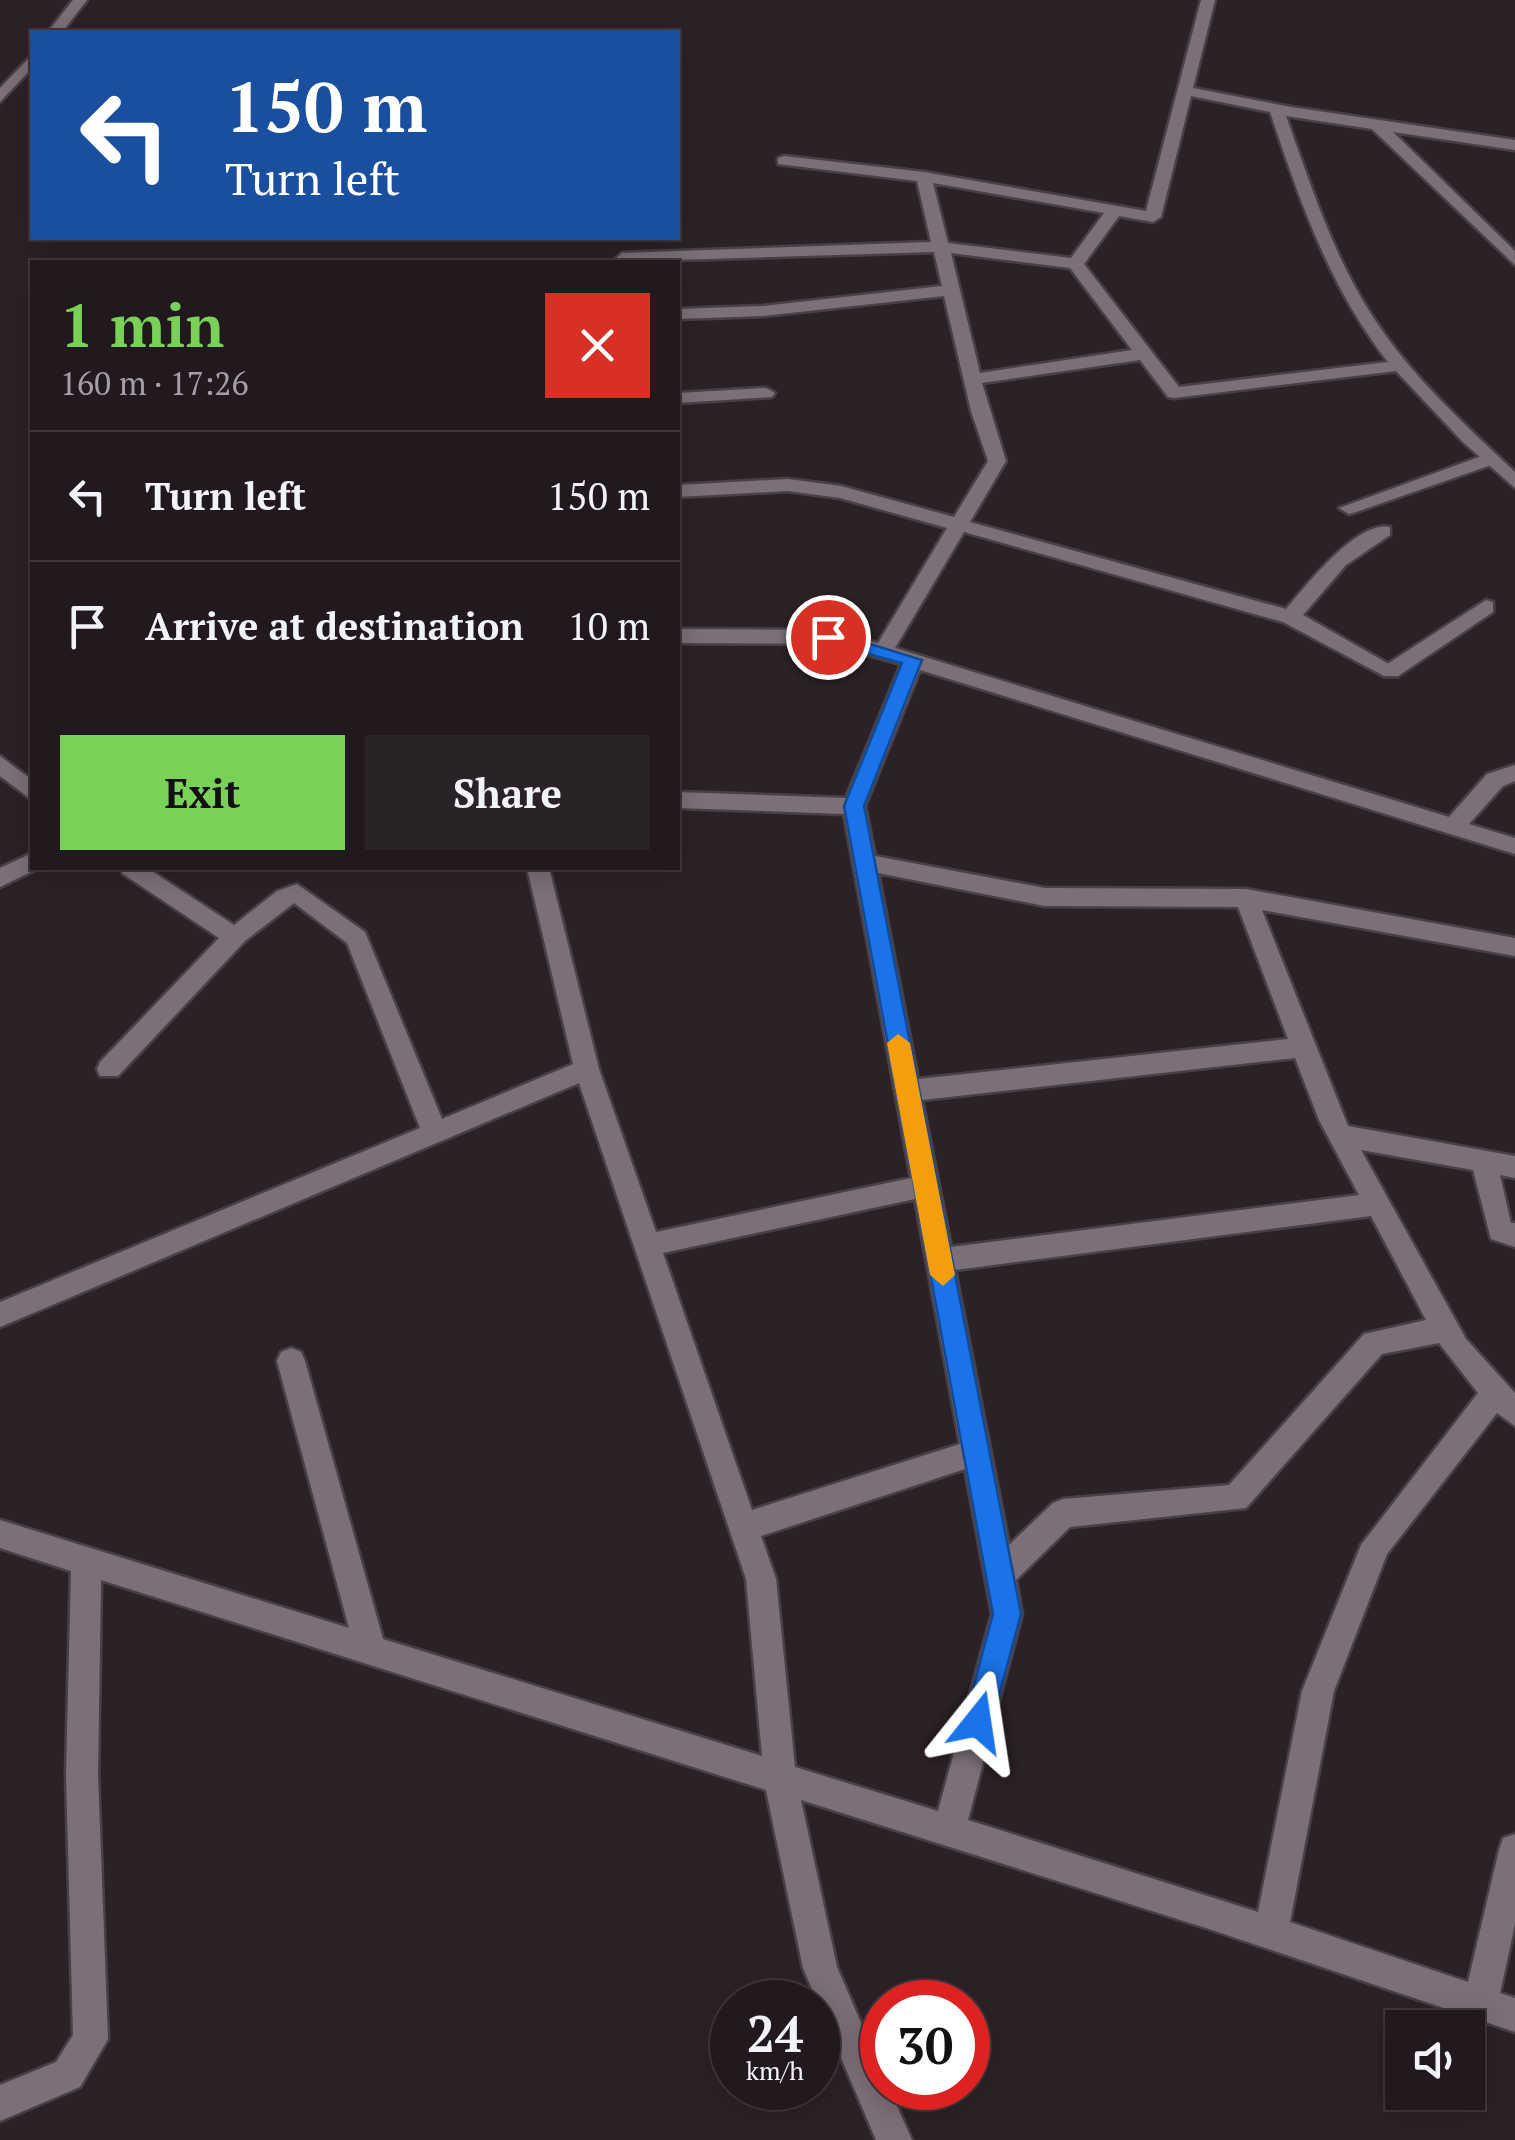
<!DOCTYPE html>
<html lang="en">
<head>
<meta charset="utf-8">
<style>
  body { margin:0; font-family:"PT Serif",serif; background:#292226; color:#f1f3f6; height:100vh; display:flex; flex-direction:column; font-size:38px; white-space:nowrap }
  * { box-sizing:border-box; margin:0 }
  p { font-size:32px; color:#a2a0a4 }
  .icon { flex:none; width:55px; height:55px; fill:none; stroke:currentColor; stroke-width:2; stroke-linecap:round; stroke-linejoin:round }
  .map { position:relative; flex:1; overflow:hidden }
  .drawer { position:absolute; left:30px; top:260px; width:650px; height:610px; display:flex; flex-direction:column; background:#21191d; border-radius:0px; box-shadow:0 5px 25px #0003,0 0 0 2px #3e383b }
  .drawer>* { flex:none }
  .banner { position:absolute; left:30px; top:30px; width:650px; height:210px; border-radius:0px; box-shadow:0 5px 25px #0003,0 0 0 2px #3e383b; background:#1a4fa0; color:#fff; overflow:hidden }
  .tools { position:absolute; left:1385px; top:2010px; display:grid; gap:20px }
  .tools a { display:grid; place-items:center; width:100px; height:100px; border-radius:0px; background:#21191d; box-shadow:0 5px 25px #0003,0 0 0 2px #3e383b; font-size:50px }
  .speed { position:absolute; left:710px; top:1980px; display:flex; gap:20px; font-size:50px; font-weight:700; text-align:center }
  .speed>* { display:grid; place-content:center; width:130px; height:130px; border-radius:50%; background:#21191d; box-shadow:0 5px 25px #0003,0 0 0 2px #3e383b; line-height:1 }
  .speed small { font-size:25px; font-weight:400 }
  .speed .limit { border:15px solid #d22; background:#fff; color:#111 }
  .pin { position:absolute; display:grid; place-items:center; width:85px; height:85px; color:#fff; margin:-42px; border:5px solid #fff; border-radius:50%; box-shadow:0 2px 10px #0007 }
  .me { position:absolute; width:110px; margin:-55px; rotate:15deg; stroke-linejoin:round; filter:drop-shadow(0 0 8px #0008) }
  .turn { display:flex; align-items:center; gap:35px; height:210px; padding:0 30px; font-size:45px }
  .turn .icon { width:130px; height:130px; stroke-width:2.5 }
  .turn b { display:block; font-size:70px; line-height:85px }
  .round { display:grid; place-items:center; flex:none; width:105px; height:105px; border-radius:0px; background:#292226 }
  .summary { display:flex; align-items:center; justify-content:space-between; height:170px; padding:0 30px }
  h1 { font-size:60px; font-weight:700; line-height:75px; color:#79d158 }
  .primary-button { display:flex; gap:20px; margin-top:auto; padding:20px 30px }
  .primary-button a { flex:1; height:115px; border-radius:0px; background:#79d158; color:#111; font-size:40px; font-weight:700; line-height:115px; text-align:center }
  .primary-button a+a { background:#292226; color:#f1f3f6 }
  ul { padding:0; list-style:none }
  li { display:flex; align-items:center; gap:30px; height:130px; padding:0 30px; border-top:2px solid #3e383b }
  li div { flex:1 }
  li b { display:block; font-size:38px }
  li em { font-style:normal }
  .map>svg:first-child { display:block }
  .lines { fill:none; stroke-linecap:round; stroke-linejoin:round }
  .lane-casing { stroke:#494045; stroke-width:5 }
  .street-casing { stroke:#494045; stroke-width:5 }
  .lane { fill:#7d6f77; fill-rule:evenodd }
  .street { fill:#7d6f77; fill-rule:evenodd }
  .route { fill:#1a73e8; stroke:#114b97; stroke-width:2.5 }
  .slow { fill:#f59e0b }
</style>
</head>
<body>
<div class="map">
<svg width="1515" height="2140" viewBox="0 0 1515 2140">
  <rect width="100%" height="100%" fill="#2c2127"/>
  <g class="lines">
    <!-- lane casing -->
    <g class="lane-casing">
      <g id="lane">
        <path d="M 1490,453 L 1499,459 L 1497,463 L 1356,512 L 1349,514 L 1339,508 Z"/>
        <path d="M 1486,600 L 1493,602 L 1493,612 L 1398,676 L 1384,676 L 1384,666 Z"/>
        <path d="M 0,756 L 32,780 L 32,800 L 0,776 Z"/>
      </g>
    </g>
    <!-- street casing -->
    <g class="street-casing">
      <g id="street">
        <path d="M 73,0 L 87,0 L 62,32 L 48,32 Z"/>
        <path d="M 1201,0 L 1215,0 L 1193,88 L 1291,107 L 1515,140 L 1515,150 L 1393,132 L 1515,251 L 1515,265 L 1372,129 L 1286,116 C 1310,183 1332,253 1371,314 C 1409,374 1462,422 1515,472 L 1515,488 L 1463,442 L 1396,371 L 1174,398 L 1168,397 L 1140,360 L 982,383 L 1006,461 L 970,522 L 1286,609 C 1306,586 1357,520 1390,527 L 1390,535 L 1346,565 L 1303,615 L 1401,671 L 1398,676 L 1384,676 L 1283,622 L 964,532 L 895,648 L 1449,817 L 1487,774 L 1515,765 L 1515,781 L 1503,786 L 1469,824 L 1515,838 L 1515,854 L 920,670 L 865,806 L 875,856 L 1045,888 L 1246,889 L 1515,938 L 1515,956 L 1262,910 L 1348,1126 L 1515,1156 L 1515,1178 L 1500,1175 L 1511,1223 L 1515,1223 L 1515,1247 L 1491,1239 L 1473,1170 L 1361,1150 L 1466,1339 L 1515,1393 L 1515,1426 L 1497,1413 L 1387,1554 L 1334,1691 L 1290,1922 L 1468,1982 L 1499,1850 L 1503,1838 L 1515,1834 L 1515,1924 L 1500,1993 L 1515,1998 L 1515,2032 L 1209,1929 L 801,1800 L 837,1967 L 882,2072 L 882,2088 L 889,2088 L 912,2140 L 876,2140 L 803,1968 L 766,1790 L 101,1580 L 98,1775 L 108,2039 L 80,2087 L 0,2121 L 0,2085 L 56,2062 L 73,2035 L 66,1775 L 71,1571 L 0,1548 L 0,1520 L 349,1628 L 277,1361 L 281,1352 L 291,1348 L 301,1352 L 305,1361 L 383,1639 L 762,1756 L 746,1579 L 579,1083 L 0,1327 L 0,1302 L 420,1128 L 347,943 L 294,903 L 245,941 L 118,1076 L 100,1076 L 97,1069 L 100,1062 L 219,938 L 123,874 L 120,868 L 147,868 L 234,925 L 277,891 L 297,884 L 365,932 L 442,1119 L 573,1064 L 527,868 L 549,868 L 599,1069 L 656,1232 L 911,1178 L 844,814 L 678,808 L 678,792 L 846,798 L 901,664 L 828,644 L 678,643 L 678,629 L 828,630 L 878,643 L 947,528 L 840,498 L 788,491 L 678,497 L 678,485 L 788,479 L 841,486 L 954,517 L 988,461 L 971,411 L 944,296 L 763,316 L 678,319 L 678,309 L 763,306 L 942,286 L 934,252 L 612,262 L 622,253 L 931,242 L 917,181 L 778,164 L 778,158 L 784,156 L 924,172 L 1146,211 ZM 1191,96 L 1270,112 C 1300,201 1329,287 1388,362 L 1179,387 L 1084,264 L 1119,216 L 1153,222 L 1161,217 ZM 933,183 L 1104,213 L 1071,258 L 948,243 ZM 951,253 L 1070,268 L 1132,350 L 980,373 ZM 878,873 L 1045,906 L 1238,907 L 1288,1039 L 918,1079 ZM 1295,1058 L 1319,1120 L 1359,1195 L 951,1247 L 922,1100 ZM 915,1199 L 960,1444 L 752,1510 L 663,1253 ZM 1371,1216 L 1426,1320 L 1364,1334 L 1229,1485 L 1063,1499 L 1053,1503 L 1009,1545 L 955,1270 ZM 1439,1343 L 1478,1393 L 1361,1545 L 1302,1691 L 1258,1912 L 968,1820 L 1022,1614 L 1016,1580 L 1070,1527 L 1246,1508 L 1382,1354 ZM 965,1469 L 992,1614 L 938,1811 L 795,1767 L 776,1579 L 761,1536 Z"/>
        <path d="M 32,55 L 32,68 L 0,102 L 0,88 Z"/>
        <path d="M 766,388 L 775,393 L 772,397 L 678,403 L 678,393 Z"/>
        <path d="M 32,853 L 32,868 L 39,868 L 0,887 L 0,868 Z"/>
      </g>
    </g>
    <!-- lane -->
    <use href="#lane" class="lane"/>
    <!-- street -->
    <use href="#street" class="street"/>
  </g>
  <!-- route -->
  <path class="route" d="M 828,631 L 922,660 L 864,806 L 1021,1614 L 992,1722 L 988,1733 L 978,1737 L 968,1733 L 964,1722 L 993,1614 L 844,806 L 902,663 L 821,641 L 819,637 Z"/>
  <!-- slow -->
  <path class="slow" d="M 898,1034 L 910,1043 L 955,1275 L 943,1286 L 930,1275 L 887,1043 Z"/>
</svg>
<div class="tools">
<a><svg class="icon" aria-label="sound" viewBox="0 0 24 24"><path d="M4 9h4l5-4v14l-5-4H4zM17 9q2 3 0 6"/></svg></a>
</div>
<div class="speed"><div>24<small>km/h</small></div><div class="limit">30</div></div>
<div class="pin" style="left:828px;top:637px;background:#d93025"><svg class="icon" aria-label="arrive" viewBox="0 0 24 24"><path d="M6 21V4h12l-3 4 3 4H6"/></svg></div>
<svg class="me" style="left:978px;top:1722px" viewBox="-20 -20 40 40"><path d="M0-17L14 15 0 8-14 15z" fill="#1a73e8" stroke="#fff" stroke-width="4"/></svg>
<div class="banner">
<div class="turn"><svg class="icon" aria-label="left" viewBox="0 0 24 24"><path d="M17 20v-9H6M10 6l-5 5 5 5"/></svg><div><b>150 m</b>Turn left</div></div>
</div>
<section class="drawer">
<div class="summary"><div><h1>1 min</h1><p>160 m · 17:26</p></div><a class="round" style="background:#d93025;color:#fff"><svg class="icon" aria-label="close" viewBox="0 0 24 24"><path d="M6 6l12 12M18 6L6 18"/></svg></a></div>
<ul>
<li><svg class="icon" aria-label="left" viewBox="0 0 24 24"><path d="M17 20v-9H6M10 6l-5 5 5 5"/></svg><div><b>Turn left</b></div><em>150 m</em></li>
<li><svg class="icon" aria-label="arrive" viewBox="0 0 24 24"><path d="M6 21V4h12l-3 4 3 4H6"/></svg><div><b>Arrive at destination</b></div><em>10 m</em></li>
</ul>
<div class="primary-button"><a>Exit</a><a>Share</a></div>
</section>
</div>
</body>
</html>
